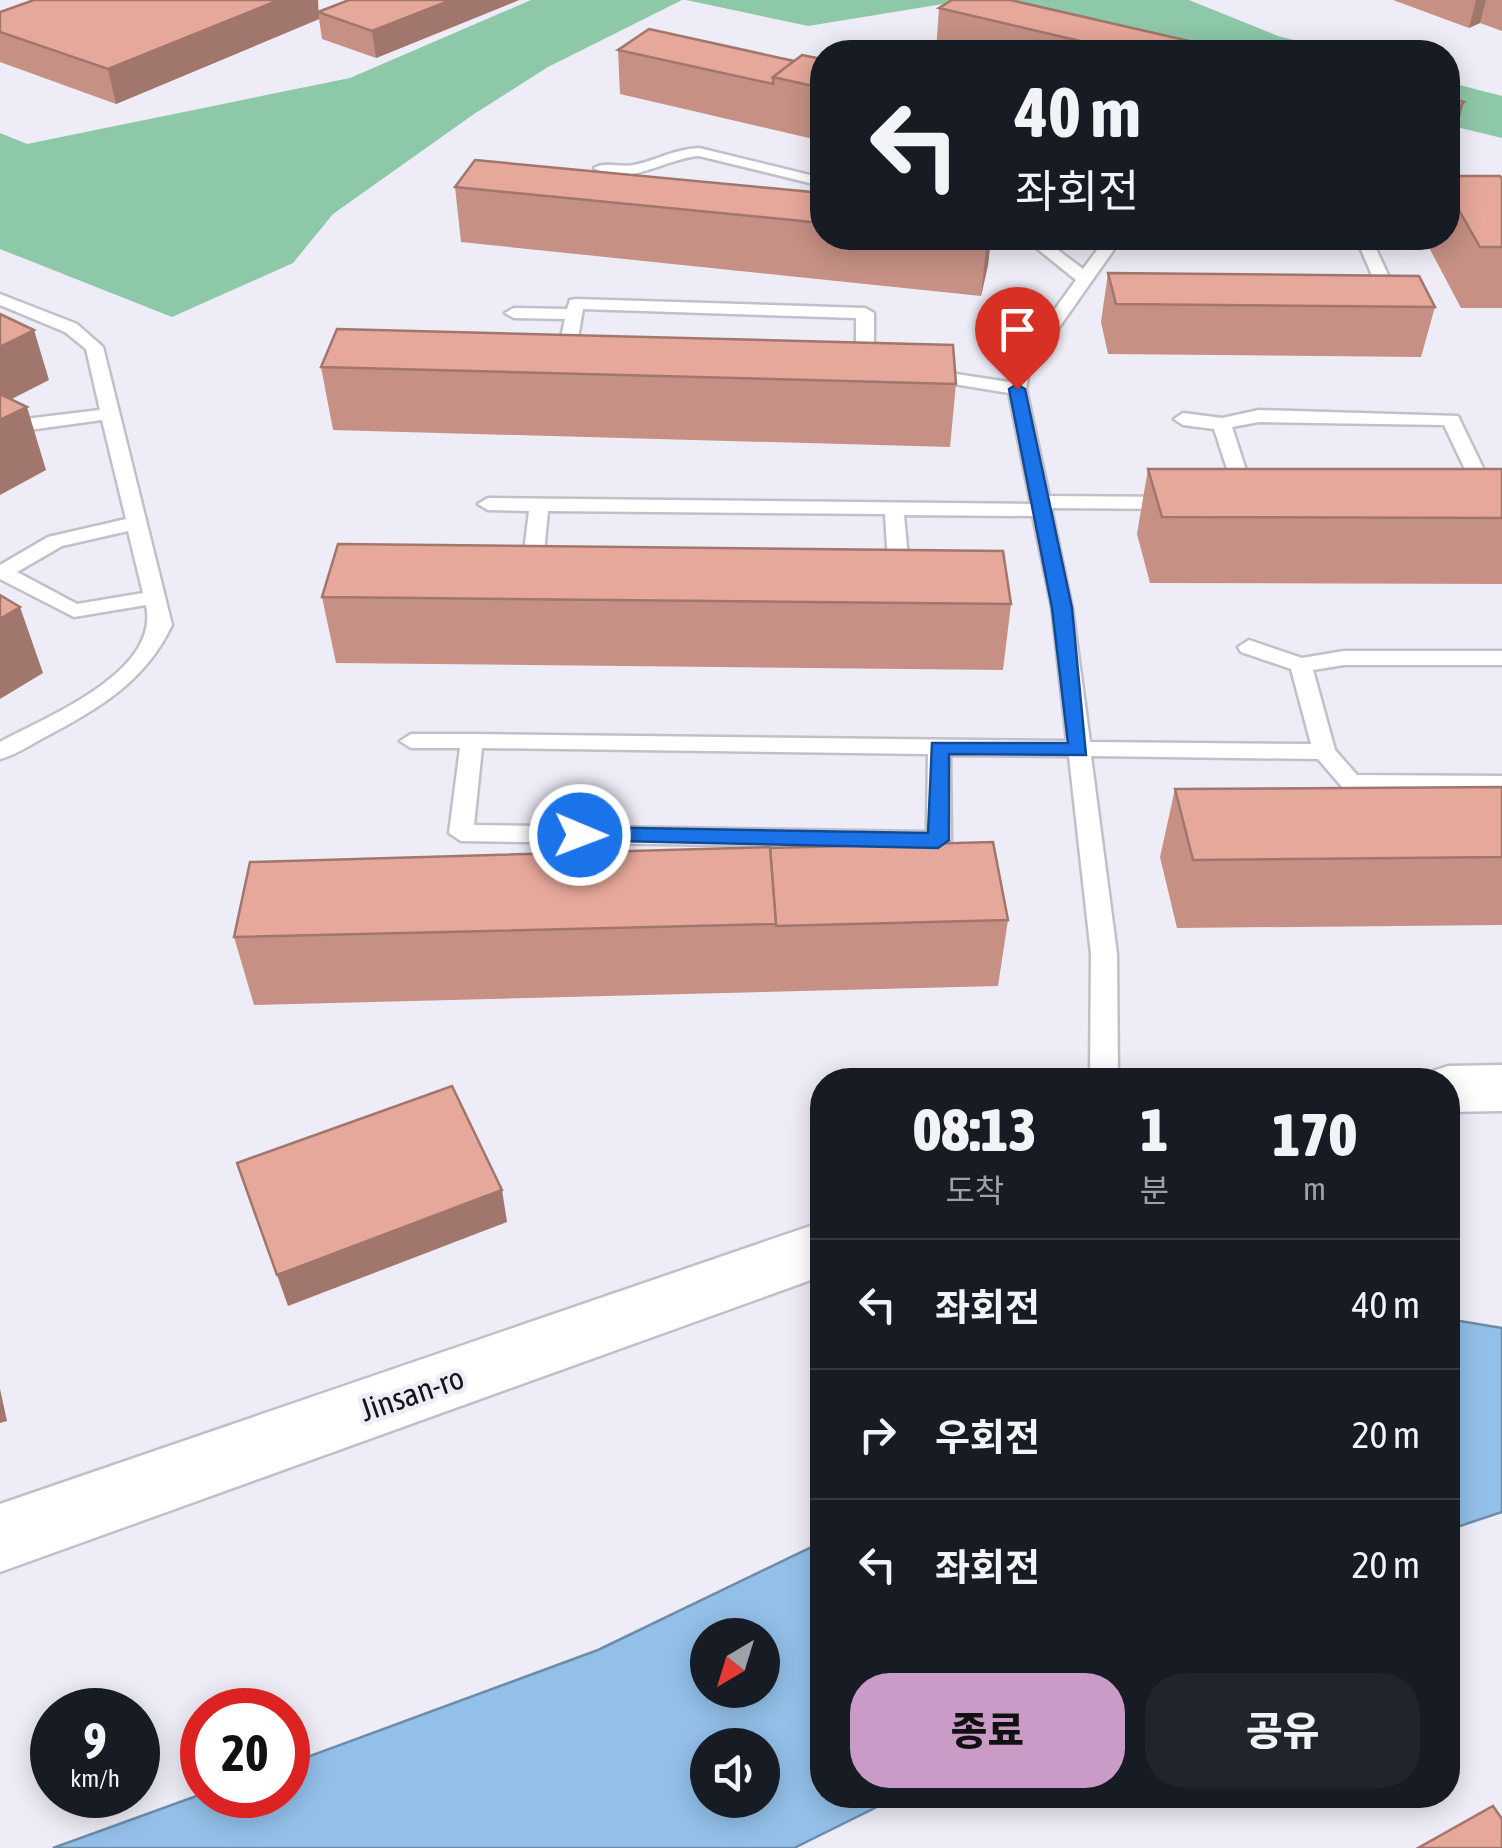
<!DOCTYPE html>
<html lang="ko">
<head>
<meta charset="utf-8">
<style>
  body { margin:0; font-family:"Asap Condensed","Noto Sans KR",sans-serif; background:#20242c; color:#f1f3f6; height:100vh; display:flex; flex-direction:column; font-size:38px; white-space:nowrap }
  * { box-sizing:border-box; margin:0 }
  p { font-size:32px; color:#9ea1a6 }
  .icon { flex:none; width:55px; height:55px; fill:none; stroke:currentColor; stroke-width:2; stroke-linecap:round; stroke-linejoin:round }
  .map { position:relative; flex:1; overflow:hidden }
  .panel { position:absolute; left:810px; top:1068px; width:650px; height:740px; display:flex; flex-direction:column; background:#171b24; border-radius:40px; box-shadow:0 5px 25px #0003 }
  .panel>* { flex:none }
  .guide { position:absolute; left:810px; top:40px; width:650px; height:210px; border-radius:40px; box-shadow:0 5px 25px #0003; background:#171b24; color:#f1f3f6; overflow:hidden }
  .needle { width:65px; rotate:218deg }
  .controls { position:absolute; left:690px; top:1618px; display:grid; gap:20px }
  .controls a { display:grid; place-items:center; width:90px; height:90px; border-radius:50%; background:#171b24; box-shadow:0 5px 25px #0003; font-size:50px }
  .speed { position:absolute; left:30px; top:1688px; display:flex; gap:20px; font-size:50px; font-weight:700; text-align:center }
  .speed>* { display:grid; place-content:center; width:130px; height:130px; border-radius:50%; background:#171b24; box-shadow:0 5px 25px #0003; line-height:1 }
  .speed small { font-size:25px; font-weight:400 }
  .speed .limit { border:15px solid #d22; background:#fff; color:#111 }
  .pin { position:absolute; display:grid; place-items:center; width:85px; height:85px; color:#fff; margin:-102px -42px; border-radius:50% 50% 50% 0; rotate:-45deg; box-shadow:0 0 10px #0007 }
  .pin .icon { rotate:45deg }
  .me { position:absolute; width:110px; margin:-55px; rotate:91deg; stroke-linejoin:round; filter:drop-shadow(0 0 8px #0008) }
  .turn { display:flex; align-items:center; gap:35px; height:210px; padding:0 40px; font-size:45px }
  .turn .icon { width:130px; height:130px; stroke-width:2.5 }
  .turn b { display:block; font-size:70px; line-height:85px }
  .eta { display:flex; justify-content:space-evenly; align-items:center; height:170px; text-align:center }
  .eta b { font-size:60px; font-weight:800; line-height:70px }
  .button { display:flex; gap:20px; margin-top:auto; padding:20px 40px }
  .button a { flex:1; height:115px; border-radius:40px; background:#cb9bc8; color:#111; font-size:40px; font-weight:800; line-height:115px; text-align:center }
  .button a+a { background:#20242c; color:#f1f3f6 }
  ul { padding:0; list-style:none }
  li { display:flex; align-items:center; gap:30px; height:130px; padding:0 40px; border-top:2px solid #363941 }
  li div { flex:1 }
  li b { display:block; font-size:38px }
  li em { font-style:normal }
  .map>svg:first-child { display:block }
  .forest { fill:#8dc8a8 }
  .water { fill:#93c0e9; stroke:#6d8caa; stroke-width:2.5; fill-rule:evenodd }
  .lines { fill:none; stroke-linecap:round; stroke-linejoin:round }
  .lane-casing { stroke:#c1c0c9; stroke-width:5 }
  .secondary-casing { stroke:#c1c0c9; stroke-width:5 }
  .lane { fill:#fff; fill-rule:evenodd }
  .secondary { fill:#fff; fill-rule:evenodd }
  .wall { fill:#c69084 }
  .shaded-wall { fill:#a1766c }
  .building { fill:#e6a89a; stroke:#a1766c; stroke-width:2.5 }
  .route { fill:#1a73e8; stroke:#114b97; stroke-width:2.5 }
  .labels { text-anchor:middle; stroke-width:9; stroke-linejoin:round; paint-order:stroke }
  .near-street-label { font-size:32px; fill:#151418; stroke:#eeecf6 }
</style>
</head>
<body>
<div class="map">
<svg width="1502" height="1848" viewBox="0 0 1502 1848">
  <rect width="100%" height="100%" fill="#eeecf6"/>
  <!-- forest -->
  <g class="forest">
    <path d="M 531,0 L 682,0 L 548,67 L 474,114 L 333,214 L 293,263 L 172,317 L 0,249 L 0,133 L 27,144 L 350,78 Z"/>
    <path d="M 686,0 L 1189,0 L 1278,36 L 1340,52 L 1145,52 L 943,4 L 808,26 Z"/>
    <path d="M 1448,82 L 1502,96 L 1502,138 L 1448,125 Z"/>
  </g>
  <!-- water -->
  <g class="water">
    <path d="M 1448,1319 L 1502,1328 L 1502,1512 L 1448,1530 Z"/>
    <path d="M 822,1542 L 822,1795 L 901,1795 L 794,1848 L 53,1848 L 202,1794 L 288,1795 L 288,1764 L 598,1650 ZM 708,1635 L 762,1635 L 762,1690 L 708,1690 ZM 708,1745 L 762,1745 L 762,1800 L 708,1800 Z"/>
  </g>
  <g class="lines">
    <!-- lane casing -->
    <g class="lane-casing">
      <g id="lane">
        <path d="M 699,148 L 822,178 L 822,186 L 699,156 C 665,158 627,189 594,168 C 606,161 620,168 634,165 C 657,160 675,149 699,148 Z"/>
        <path d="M 1024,238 L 1042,238 L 1083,269 L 1106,238 L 1122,238 L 1029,370 L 1026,389 L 1049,496 L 1176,497 L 1186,503 L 1176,509 L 1051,508 L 1072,608 L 1090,742 L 1311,744 L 1291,669 L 1241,652 L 1238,647 L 1249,640 L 1302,658 L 1344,651 L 1502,651 L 1502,665 L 1344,665 L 1313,670 L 1335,750 L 1357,775 L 1502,776 L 1502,792 L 1351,791 L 1343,788 L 1318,759 L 1091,756 L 1117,954 L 1118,1080 L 1090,1080 L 1091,954 L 1069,756 L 950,755 L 951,840 L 939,848 L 461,841 L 449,833 L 460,748 L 411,748 L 400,741 L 411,734 L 472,734 L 1067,741 L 1052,608 L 1033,516 L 904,515 L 909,569 L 906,573 L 885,575 L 875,569 L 888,563 L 885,514 L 548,511 L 543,563 L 550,568 L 547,572 L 532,574 L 522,568 L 529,511 L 488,510 L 478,504 L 488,498 L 1031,504 L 1009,393 L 923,379 L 914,374 L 923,369 L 1009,382 L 1011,370 L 1076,280 ZM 482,748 L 928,754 L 927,832 L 474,825 Z"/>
        <path d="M 1309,238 L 1371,238 L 1396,292 L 1388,297 L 1369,296 L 1369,288 L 1377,287 L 1359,245 L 1315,245 L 1309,243 Z"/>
        <path d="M 0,294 L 77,324 L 103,347 L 172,625 C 145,682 97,710 43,738 C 29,746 15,755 0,759 L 0,742 C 48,716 161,672 146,605 L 74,617 L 0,579 L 0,565 L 48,537 L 126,519 L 102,420 L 0,434 L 0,422 L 100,410 L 86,349 L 65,332 L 0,305 ZM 128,531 L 143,593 L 77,604 L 17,572 L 62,546 Z"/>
        <path d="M 576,299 L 865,308 L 874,313 L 874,365 L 865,370 L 856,365 L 856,318 L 583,309 L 576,350 L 588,356 L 579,361 L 557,355 L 565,319 L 514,318 L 505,313 L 514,308 L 567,309 L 570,300 Z"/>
        <path d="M 1259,410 L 1458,416 L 1499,501 L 1496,505 L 1482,505 L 1444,425 L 1259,422 L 1232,427 L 1256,501 L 1253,505 L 1239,505 L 1214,429 L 1183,425 L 1174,419 L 1183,413 L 1222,418 Z"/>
      </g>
    </g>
    <!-- secondary casing -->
    <g class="secondary-casing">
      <g id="secondary">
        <path d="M 1502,1065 L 1502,1111 L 1448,1112 L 1448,1080 L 1423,1080 L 1427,1073 L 1448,1066 Z"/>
        <path d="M 822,1222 L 822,1276 L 0,1572 L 0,1504 Z"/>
      </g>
    </g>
    <!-- lane -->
    <use href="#lane" class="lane"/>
    <!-- secondary -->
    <use href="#secondary" class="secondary"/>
  </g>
  <!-- wall -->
  <g class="wall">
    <path d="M 519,0 L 376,58 L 322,39 L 319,19 L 116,104 L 0,62 L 0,12 L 320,11 Z"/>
    <path d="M 1393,0 L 1502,0 L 1502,31 L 1480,23 L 1469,28 Z"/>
    <path d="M 939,8 L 1237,52 L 936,52 Z"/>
    <path d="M 618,50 L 794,61 L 822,59 L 822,141 L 620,94 Z"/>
    <path d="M 1448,176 L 1502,179 L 1502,308 L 1461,308 L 1424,238 L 1448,238 Z"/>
    <path d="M 455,187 L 822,193 L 822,238 L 991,238 L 988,265 L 981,296 L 461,242 Z"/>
    <path d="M 1108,273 L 1435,307 L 1421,357 L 1108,354 L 1101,322 Z"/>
    <path d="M 321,367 L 956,384 L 950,447 L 333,430 Z"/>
    <path d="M 1148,469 L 1502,469 L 1502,584 L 1150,583 L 1137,534 Z"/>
    <path d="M 322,597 L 1011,604 L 1003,670 L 336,663 Z"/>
    <path d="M 1502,787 L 1502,925 L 1177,928 L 1160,857 L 1175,789 Z"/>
    <path d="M 770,848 L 1008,920 L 998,986 L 254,1005 L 234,937 Z"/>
  </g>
  <!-- shaded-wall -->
  <g class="shaded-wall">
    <path d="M 279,0 L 318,0 L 319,19 L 116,104 L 108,69 Z"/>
    <path d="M 451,0 L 519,0 L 376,58 L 372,31 Z"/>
    <path d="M 1476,0 L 1486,0 L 1480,23 L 1469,28 Z"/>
    <path d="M 1464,102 L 1449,158 L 1448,159 L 1448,119 Z"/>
    <path d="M 987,238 L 991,238 L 988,265 L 981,296 Z"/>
    <path d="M 34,330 L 49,380 L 0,405 L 0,347 Z"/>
    <path d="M 27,407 L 46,470 L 0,495 L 0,420 Z"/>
    <path d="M 20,607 L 43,673 L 0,699 L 0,619 Z"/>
    <path d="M 502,1190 L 507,1222 L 288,1306 L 277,1275 Z"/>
    <path d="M 0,1389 L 7,1421 L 0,1423 Z"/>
  </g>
  <!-- building -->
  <g class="building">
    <path d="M 34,0 L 279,0 L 108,69 L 0,32 L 0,12 Z"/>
    <path d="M 349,0 L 451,0 L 372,31 L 318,12 Z"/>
    <path d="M 952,0 L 1010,0 L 1237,52 L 1127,52 L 939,8 Z"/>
    <path d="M 649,29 L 794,61 L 773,77 L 773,84 L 618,50 Z"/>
    <path d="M 802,55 L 822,59 L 822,88 L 773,77 Z"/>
    <path d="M 1448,98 L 1464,102 L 1448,119 Z"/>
    <path d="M 475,160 L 822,193 L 822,223 L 455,187 Z"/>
    <path d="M 1448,176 L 1500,176 L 1502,179 L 1502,247 L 1480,247 L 1448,191 Z"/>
    <path d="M 1108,273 L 1419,276 L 1435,307 L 1116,304 Z"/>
    <path d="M 0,314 L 34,330 L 0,347 Z"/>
    <path d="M 337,329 L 953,345 L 956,384 L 321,367 Z"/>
    <path d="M 0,394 L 27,407 L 0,420 Z"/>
    <path d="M 1148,469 L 1502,469 L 1502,518 L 1162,517 Z"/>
    <path d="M 338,544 L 1003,551 L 1011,604 L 322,597 Z"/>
    <path d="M 0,595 L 20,607 L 0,619 Z"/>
    <path d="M 1502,787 L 1502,857 L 1193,860 L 1175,789 Z"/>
    <path d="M 993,842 L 1008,920 L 776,926 L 770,848 Z"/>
    <path d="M 770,847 L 776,924 L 234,937 L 250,862 Z"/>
    <path d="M 452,1086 L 502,1190 L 277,1275 L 237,1163 Z"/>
    <path d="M 1493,1806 L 1502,1819 L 1502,1848 L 1418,1848 Z"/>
  </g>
  <!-- route -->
  <path class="route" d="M 1017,384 L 1025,389 L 1072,608 L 1086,755 L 949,754 L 949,840 L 938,848 L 572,840 L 572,829 L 580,827 L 928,833 L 932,743 L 1068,743 L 1052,608 L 1009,389 Z"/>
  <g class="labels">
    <!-- near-street labels -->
    <g class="near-street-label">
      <text transform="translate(412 1394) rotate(-19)" y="11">Jinsan-ro</text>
    </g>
  </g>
</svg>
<div class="controls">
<a><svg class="needle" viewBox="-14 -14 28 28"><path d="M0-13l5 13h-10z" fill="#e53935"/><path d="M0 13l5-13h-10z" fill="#9ea1a6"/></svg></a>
<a><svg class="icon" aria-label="sound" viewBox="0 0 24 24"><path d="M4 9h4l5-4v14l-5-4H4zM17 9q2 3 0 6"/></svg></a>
</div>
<div class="speed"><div>9<small>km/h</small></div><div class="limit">20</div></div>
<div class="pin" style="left:1017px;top:389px;background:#d93025"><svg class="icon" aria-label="arrive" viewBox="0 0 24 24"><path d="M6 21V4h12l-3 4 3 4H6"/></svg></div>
<svg class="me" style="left:580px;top:835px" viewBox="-20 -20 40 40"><circle r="17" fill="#1a73e8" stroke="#fff" stroke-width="3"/><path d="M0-11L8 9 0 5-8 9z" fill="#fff"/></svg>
<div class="guide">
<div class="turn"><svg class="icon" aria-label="left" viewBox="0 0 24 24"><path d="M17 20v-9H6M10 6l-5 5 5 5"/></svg><div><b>40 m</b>좌회전</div></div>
</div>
<section class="panel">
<div class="eta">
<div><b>08:13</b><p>도착</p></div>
<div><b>1</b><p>분</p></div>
<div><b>170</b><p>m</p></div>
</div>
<ul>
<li><svg class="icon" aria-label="left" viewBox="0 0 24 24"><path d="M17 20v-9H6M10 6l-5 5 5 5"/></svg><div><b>좌회전</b></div><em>40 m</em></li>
<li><svg class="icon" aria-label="right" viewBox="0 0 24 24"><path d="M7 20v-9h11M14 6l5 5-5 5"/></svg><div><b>우회전</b></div><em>20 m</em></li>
<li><svg class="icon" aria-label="left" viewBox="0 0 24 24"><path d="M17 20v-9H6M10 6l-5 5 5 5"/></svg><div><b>좌회전</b></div><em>20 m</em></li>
</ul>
<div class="button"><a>종료</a><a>공유</a></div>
</section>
</div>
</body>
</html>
